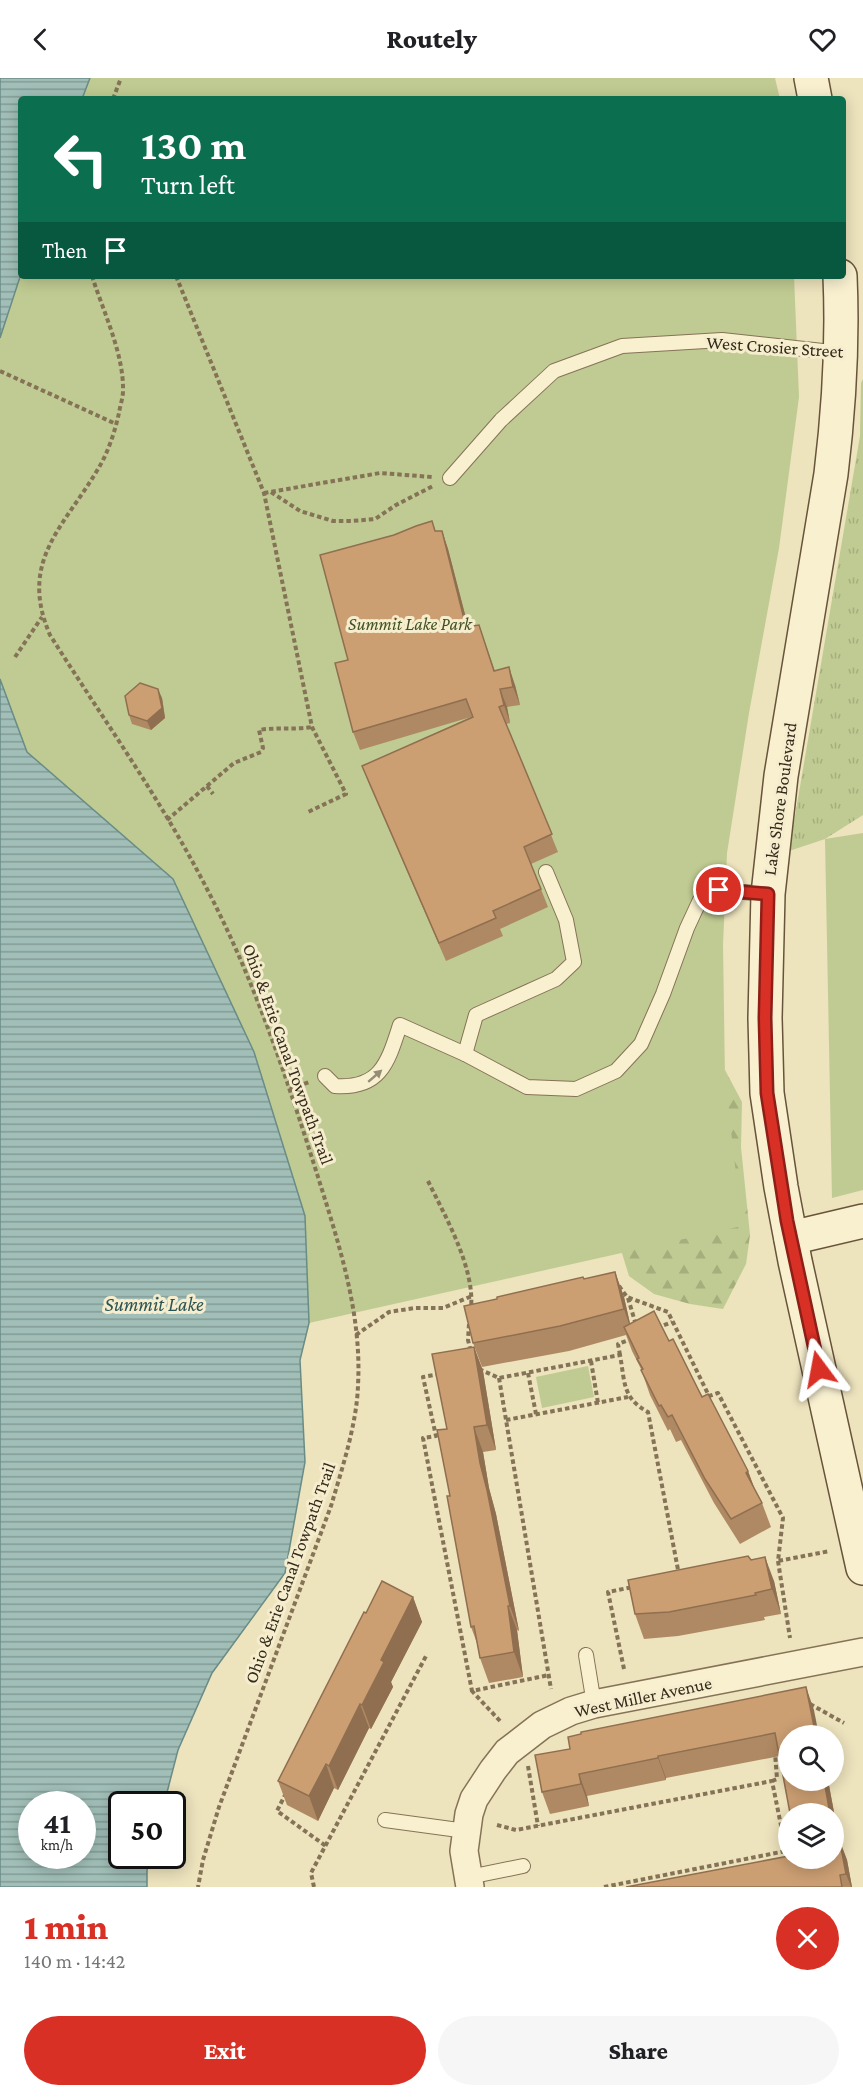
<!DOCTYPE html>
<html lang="en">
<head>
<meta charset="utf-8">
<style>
  body { margin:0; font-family:"Crimson Pro",serif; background:#f6f6f6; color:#202124; height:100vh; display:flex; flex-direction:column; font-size:22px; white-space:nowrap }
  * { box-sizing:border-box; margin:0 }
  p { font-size:20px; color:#757577 }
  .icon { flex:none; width:33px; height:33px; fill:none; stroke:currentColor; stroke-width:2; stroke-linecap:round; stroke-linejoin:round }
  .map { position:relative; height:1809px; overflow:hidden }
  .drawer { display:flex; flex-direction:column; background:#fff; flex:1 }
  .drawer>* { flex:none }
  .banner { position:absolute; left:18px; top:18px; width:828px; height:183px; border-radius:6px; box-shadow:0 3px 15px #0003; background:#0b6e4f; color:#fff; overflow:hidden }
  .buttons { position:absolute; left:778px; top:1647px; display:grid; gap:12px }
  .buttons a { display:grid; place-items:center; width:66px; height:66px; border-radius:50%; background:#fff; box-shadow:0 3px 15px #0003; font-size:30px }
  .speed { position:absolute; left:18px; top:1713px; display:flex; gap:12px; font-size:30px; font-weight:700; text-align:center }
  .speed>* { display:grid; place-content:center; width:78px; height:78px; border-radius:50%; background:#fff; box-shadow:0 3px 15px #0003; line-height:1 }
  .speed small { font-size:15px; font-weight:400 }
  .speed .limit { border:3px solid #111; border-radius:9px; background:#fff; color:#111 }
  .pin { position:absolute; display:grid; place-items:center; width:51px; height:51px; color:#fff; margin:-26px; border:3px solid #fff; border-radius:50%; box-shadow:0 2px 6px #0007 }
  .me { position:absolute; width:66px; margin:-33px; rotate:347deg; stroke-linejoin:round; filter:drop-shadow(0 0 4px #0008) }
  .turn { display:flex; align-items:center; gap:21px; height:126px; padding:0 24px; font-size:27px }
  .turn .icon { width:78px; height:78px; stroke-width:2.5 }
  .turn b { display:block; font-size:42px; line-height:51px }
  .then { display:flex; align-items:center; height:57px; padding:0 24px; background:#0003; gap:12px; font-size:22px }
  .round { display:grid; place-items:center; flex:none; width:63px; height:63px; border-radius:32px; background:#f6f6f6 }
  .summary { display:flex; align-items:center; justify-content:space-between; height:102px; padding:0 24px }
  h1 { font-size:36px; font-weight:800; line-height:45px; color:#d93025 }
  .action { display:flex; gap:12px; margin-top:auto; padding:12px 24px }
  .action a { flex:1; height:69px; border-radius:36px; background:#d93025; color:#fff; font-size:24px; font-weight:800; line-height:69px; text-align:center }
  .action a+a { background:#f6f6f6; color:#202124 }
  header { display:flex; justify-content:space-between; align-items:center; height:78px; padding:0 24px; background:#fff; font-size:27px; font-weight:800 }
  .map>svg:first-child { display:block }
  .grass { fill:url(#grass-tufts) }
  .forest { fill:url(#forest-firs) }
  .park { fill:#bfcb92 }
  .water { fill:url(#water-rules); stroke:#698c86; stroke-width:1.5; fill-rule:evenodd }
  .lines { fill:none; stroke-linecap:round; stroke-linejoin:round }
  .lane-casing { stroke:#857357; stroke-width:16 }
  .street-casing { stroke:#857357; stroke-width:30 }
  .secondary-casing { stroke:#67543a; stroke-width:36 }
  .path { stroke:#857357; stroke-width:4; stroke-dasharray:4.5 3; stroke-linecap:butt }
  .lane { stroke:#f9f0d0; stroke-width:14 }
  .street { stroke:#f9f0d0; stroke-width:27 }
  .secondary { stroke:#f9f0d0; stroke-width:33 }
  .wall { fill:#af8963 }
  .shaded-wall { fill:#8f6f50 }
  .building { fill:#cc9f73; stroke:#8f6f50; stroke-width:1.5 }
  .oneway { fill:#968d76 }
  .route-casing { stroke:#8d1f18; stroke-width:15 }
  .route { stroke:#d93025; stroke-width:10 }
  .labels { text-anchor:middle; stroke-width:6; stroke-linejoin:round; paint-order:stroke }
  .street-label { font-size:18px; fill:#342a1b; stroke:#f5edcd }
  .park-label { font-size:18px; font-style:italic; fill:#415122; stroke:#f5edcd }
  .water-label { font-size:20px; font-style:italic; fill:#2a5454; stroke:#f5edcd }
</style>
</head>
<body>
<header><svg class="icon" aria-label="back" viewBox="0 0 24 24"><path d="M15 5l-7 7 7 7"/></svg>Routely<svg class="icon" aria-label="heart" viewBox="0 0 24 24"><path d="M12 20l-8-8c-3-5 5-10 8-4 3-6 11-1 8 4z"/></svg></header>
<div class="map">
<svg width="863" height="1809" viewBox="0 0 863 1809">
  <defs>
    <pattern id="grass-tufts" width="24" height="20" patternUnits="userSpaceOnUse" patternTransform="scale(1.5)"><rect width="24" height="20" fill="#bfcb92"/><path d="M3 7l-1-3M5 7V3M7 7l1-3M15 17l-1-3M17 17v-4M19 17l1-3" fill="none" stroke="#a5ae7d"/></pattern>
    <pattern id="forest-firs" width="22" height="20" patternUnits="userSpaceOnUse" patternTransform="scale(1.5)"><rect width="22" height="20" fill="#bfcb92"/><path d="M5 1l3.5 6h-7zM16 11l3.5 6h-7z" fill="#a5ae7d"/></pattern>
    <pattern id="water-rules" width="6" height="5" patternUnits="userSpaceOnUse" patternTransform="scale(1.5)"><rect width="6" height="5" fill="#a1bfb8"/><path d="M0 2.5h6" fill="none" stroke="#849b95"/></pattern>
  </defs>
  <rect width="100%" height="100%" fill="#ede3bd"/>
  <!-- grass -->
  <path class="grass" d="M 863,301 L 863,737 L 825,761 L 789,773 L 860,358 L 861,305 Z"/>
  <!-- forest -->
  <path class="forest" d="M 725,992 L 742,1024 L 741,1069 L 750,1157 L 746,1186 L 723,1231 L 690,1226 L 654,1216 L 629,1198 L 617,1159 Z"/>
  <!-- park -->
  <g class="park">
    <path d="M 90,0 L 775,0 L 780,21 L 82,21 Z"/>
    <path d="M 21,196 L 21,198 L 794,198 L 799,319 L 779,470 L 749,635 L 727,775 L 723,867 L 725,1000 L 742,1148 L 309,1245 L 305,1138 L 173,801 L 27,674 L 0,601 L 0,260 Z"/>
    <path d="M 863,755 L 863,1112 L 832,1120 L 825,761 Z"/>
    <path d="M 588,1288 L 594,1319 L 542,1330 L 536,1299 Z"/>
  </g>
  <!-- water -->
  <g class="water">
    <path d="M 0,0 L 90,0 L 82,21 L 21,21 L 21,196 L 0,260 Z"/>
    <path d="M 0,601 L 27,674 L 173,801 L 254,974 L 305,1138 L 309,1245 L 300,1282 L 305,1384 L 285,1495 L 212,1595 L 178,1672 L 164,1726 L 122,1726 L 122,1778 L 151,1778 L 147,1792 L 147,1809 L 0,1809 ZM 32,1726 L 82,1726 L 82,1778 L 32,1778 Z"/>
  </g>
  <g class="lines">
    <!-- lane casing -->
    <g class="lane-casing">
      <g id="lane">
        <path d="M 450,400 L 501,342 L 554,293 L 622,268 L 722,262 L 841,275"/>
        <path d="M 465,976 L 476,937 L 556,901 L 574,884 L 566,842 L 546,794"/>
        <path d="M 325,998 L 335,1008 C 381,1011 388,984 400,947 L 465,976 L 527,1009 L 576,1011 L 616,993 L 641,966 L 663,916 L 687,850 L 700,822 L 719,812 L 768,816"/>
        <path d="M 586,1577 L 594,1626"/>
        <path d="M 385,1742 L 466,1753"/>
        <path d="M 469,1799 L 523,1788"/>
      </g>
    </g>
    <!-- street casing -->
    <g class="street-casing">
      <path id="street" d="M 470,1809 L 464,1773 L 469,1736 L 474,1721 L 493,1692 L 507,1674 L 542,1647 L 571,1633 L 594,1626 L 863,1574"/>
    </g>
    <!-- secondary casing -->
    <g class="secondary-casing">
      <g id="secondary">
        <path d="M 811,0 L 815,21"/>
        <path d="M 840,198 C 843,265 839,330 831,396 L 781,698 L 768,816 L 765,940 L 767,1015 L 781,1109 L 795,1183 L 863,1490"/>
        <path d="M 791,1160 L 863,1143"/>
      </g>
    </g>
    <!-- path -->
    <g class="path">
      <path d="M 113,21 L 121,0"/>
      <path d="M 92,198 C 103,233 124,276 123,313 C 123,320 120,328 119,335 C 115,353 108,375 98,391 C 64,449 18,483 50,557 C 103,641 162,723 207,811 C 255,903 287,1001 318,1099 C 339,1166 362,1236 358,1307 C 357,1345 342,1391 331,1428 L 219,1729 L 203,1782 L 198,1809"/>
      <path d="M 176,198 L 264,415 L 312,649 L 346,716 L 308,734"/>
      <path d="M 0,293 L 116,346"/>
      <path d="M 271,414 L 300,433 L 333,443 L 352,443 L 375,441 L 396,427 L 433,408"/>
      <path d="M 264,415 L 380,395 L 432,399"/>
      <path d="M 15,579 L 42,539"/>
      <path d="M 207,708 L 213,716"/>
      <path d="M 167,742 L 234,685 L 261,674 L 263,670 L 259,652 C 277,649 294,652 312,649"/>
      <path d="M 290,1011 L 309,1004"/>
      <path d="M 428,1103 C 445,1138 475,1190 471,1230"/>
      <path d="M 619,1208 L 627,1219 L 668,1234 L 709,1318 L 718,1315 L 783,1440 L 778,1483 L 830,1473"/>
      <path d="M 628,1220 L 636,1247"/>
      <path d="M 469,1246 L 468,1262 L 471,1274"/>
      <path d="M 657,1250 L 672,1244"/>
      <path d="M 356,1257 L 389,1234 L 415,1230 L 443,1230 L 472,1218"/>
      <path d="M 620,1277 L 618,1266 L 631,1261"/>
      <path d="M 591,1283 L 598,1325"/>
      <path d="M 479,1291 L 499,1300 L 620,1277 C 625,1304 622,1320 648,1334 L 679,1497"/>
      <path d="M 528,1295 L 536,1336"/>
      <path d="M 440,1296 L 423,1299 L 436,1358 L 423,1360 L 472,1613"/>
      <path d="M 499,1300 L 551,1611"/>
      <path d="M 506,1342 L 628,1319"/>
      <path d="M 778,1483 L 790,1560"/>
      <path d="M 624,1591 L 608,1514 L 633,1509"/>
      <path d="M 810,1626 L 844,1645"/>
      <path d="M 500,1643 L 472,1613 L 549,1597"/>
      <path d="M 528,1688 L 538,1748"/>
      <path d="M 772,1703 L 777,1701 L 775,1675"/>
      <path d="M 286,1715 L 277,1733 L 326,1768"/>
      <path d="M 497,1747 L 516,1752 L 772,1703 L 788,1782"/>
      <path d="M 314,1809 L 311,1795 L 426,1578"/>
      <path d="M 604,1809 L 786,1773"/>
    </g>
    <!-- lane -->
    <use href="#lane" class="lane"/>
    <!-- street -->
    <use href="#street" class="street"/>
    <!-- secondary -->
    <use href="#secondary" class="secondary"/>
  </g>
  <!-- wall -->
  <g class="wall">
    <path d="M 432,443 L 435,453 L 442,453 L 448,471 L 468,548 L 479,547 L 495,593 L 515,607 L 520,627 L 507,629 L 510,645 L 506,646 L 558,774 L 531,786 L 548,829 L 500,851 L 503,858 L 446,883 L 369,706 L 362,688 L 471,639 L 360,672 L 353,654 L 348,582 L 394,457 Z"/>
    <path d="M 162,620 L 165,640 L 151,652 L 132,646 L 129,637 Z"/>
    <path d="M 615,1194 L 624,1219 L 630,1245 L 669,1263 L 748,1393 L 754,1410 L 762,1425 L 771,1449 L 740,1466 L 714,1425 L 681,1362 L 676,1364 L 670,1351 L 668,1353 L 650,1317 L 641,1291 L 632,1273 L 626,1257 L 569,1273 L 482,1289 L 473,1265 L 497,1221 Z"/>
    <path d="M 474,1269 L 483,1293 L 496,1372 L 483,1374 L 489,1410 L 496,1436 L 519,1553 L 517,1552 L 523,1599 L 489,1605 L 480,1580 L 477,1565 L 471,1549 L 450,1418 Z"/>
    <path d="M 751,1482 L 774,1503 L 781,1536 L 764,1539 L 765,1542 L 678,1558 L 644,1561 L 635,1536 Z"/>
    <path d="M 413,1519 L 422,1544 L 391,1604 L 393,1609 L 371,1651 L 369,1650 L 338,1712 L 334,1710 L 318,1743 L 287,1727 L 278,1703 L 366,1535 Z"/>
    <path d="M 814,1632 L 789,1702 L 828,1702 L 839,1761 L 847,1782 L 852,1809 L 626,1809 L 834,1780 L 834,1736 L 791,1736 L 780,1678 L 666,1700 L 666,1702 L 587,1718 L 589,1728 L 550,1736 L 542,1714 L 535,1677 Z"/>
  </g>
  <!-- shaded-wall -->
  <g class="shaded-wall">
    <path d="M 442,453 L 448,471 L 473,567 L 466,549 Z"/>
    <path d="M 509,589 L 515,607 L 520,627 L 513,609 Z"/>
    <path d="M 158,611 L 162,620 L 165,640 L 151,652 L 147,643 Z"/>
    <path d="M 500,611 L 507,629 L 510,645 L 504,627 Z"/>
    <path d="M 615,1194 L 624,1219 L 632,1255 L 624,1231 Z"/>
    <path d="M 474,1269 L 483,1293 L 496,1372 L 487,1347 Z"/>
    <path d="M 474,1349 L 483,1374 L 489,1410 L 496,1436 L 519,1553 L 510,1528 L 480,1385 Z"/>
    <path d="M 748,1393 L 757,1417 L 746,1395 Z"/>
    <path d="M 765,1479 L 774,1503 L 781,1536 L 772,1511 Z"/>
    <path d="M 413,1519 L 422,1544 L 391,1604 L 393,1609 L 371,1651 L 362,1627 L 381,1582 Z"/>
    <path d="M 508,1528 L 517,1552 L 523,1599 L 514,1574 Z"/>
    <path d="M 806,1609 L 814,1632 L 819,1658 L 816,1658 Z"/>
    <path d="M 360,1626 L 369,1650 L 338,1712 L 329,1688 Z"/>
    <path d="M 658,1678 L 666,1700 L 666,1702 L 658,1680 Z"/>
    <path d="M 326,1686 L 334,1710 L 318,1743 L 309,1718 Z"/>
    <path d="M 579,1696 L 587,1718 L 589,1728 L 581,1706 Z"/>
    <path d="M 824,1702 L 828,1702 L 839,1761 L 847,1782 L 852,1809 L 851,1809 L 846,1796 L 835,1760 L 834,1754 L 834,1736 L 830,1736 Z"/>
  </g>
  <!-- building -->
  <g class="building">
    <path d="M 432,443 L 435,453 L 442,453 L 466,549 L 479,547 L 494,593 L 509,589 L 513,609 L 500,611 L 504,627 L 499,629 L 552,756 L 524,769 L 541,811 L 493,833 L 496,840 L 439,865 L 362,688 L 473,639 L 466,621 L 353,654 L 335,585 L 348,582 L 320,477 L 394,457 L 416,448 Z"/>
    <path d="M 140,605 L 158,611 L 162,630 L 147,643 L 129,637 L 125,618 Z"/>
    <path d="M 615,1194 L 624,1231 L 560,1248 L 473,1265 L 464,1228 L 497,1221 L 497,1219 L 583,1199 L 584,1201 Z"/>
    <path d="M 654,1233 L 669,1263 L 673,1261 L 702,1319 L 708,1316 L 748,1393 L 746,1395 L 762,1425 L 731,1441 L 705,1401 L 672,1337 L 668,1339 L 661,1327 L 659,1328 L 641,1292 L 643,1291 L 637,1281 L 639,1280 L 624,1249 Z"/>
    <path d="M 474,1269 L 487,1347 L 474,1349 L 480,1385 L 487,1412 L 510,1528 L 508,1528 L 514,1574 L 480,1580 L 474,1548 L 471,1549 L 447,1418 L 450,1418 L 437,1352 L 447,1351 L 432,1276 Z"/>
    <path d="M 748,1478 L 751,1482 L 765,1479 L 772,1511 L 755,1515 L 756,1517 L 669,1534 L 635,1536 L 628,1502 Z"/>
    <path d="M 382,1503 L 413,1519 L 381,1582 L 384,1584 L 362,1627 L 360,1626 L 329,1688 L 326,1686 L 309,1718 L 278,1703 L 364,1534 L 366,1535 Z"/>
    <path d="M 806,1609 L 816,1658 L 789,1658 L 789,1702 L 824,1702 L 830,1736 L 795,1736 L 795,1734 L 790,1735 L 775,1655 L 658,1678 L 658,1680 L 579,1696 L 581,1706 L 542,1714 L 535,1677 L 570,1671 L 568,1659 L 581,1656 L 581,1654 Z"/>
    <path d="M 834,1754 L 835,1760 L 839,1759 L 846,1796 L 840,1797 L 842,1809 L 626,1809 L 789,1778 L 789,1780 L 834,1780 Z"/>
  </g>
  <!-- one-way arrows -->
  <defs><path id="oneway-solid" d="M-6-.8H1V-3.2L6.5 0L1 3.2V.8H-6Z" transform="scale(1.5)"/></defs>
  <use class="oneway" href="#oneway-solid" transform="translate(375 998) rotate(-41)"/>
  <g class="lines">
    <!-- route casing -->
    <g class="route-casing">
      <path id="route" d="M 719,812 L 768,816 L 765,940 L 767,1015 L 787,1143 L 819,1291"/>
    </g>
    <!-- route -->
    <use href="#route" class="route"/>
  </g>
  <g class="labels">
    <!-- street labels -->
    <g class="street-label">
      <text transform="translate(775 269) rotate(4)" y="6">West Crosier Street</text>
      <text transform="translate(780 721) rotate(-82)" y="6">Lake Shore Boulevard</text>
      <text transform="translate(288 976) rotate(70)" y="6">Ohio &amp; Erie Canal Towpath Trail</text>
      <text transform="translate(290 1495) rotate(-70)" y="6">Ohio &amp; Erie Canal Towpath Trail</text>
      <text transform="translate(643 1619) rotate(-12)" y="6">West Miller Avenue</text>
    </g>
    <!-- park labels -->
    <g class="park-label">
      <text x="410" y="552">Summit Lake Park</text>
    </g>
    <!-- water labels -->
    <g class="water-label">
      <text x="154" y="1233">Summit Lake</text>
    </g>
  </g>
</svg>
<div class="buttons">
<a><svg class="icon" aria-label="search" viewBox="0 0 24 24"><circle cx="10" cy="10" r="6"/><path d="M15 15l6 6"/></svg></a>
<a><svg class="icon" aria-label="layers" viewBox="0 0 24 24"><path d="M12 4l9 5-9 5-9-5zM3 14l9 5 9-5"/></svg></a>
</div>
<div class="speed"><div>41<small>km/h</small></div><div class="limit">50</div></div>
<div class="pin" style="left:719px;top:812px;background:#d93025"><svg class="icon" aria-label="arrive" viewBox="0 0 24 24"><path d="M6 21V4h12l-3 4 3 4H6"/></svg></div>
<svg class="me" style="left:819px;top:1291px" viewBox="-20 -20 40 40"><path d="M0-17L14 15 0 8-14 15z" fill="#d93025" stroke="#fff" stroke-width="4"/></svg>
<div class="banner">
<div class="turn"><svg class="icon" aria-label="left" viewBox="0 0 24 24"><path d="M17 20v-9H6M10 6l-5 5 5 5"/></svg><div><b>130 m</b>Turn left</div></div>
<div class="then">Then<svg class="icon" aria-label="arrive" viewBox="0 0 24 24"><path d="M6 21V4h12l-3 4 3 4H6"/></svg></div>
</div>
</div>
<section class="drawer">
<div class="summary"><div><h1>1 min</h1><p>140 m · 14:42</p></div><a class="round" style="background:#d93025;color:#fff"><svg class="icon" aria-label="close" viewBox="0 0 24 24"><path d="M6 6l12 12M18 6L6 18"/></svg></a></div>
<div class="action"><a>Exit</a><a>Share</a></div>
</section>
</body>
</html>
